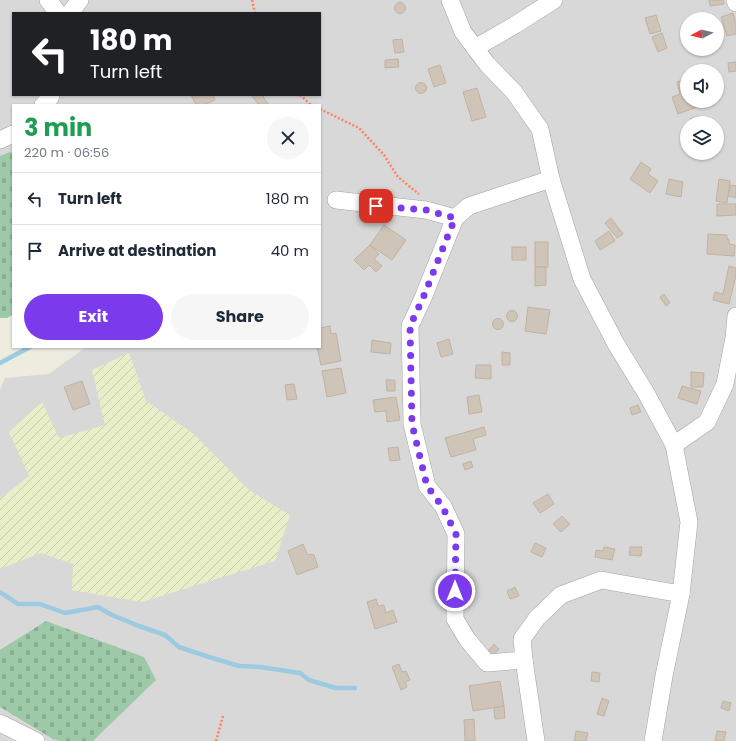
<!DOCTYPE html>
<html lang="en">
<head>
<meta charset="utf-8">
<style>
  body { margin:0; font-family:Poppins,sans-serif; background:#f6f6f7; color:#1f2937; height:100vh; display:flex; flex-direction:column; font-size:15px; white-space:nowrap }
  * { box-sizing:border-box; margin:0 }
  p { font-size:13px; color:#747a83 }
  .icon { flex:none; width:22px; height:22px; fill:none; stroke:currentColor; stroke-width:2; stroke-linecap:round; stroke-linejoin:round }
  .map { position:relative; flex:1; overflow:hidden }
  .side { position:absolute; left:12px; top:104px; width:309px; height:244px; display:flex; flex-direction:column; background:#fff; border-radius:0px; box-shadow:0 1px 3px #0004 }
  .side>* { flex:none }
  .banner { position:absolute; left:12px; top:12px; width:309px; height:84px; border-radius:0px; box-shadow:0 1px 3px #0004; background:#202124; color:#fff; overflow:hidden }
  .needle { width:26px; rotate:263deg }
  .controls { position:absolute; left:680px; top:12px; display:grid; gap:8px }
  .controls a { display:grid; place-items:center; width:44px; height:44px; border-radius:50%; background:#fff; box-shadow:0 1px 3px #0004; font-size:20px }
  .pin { position:absolute; display:grid; place-items:center; width:34px; height:34px; color:#fff; margin:-17px; border-radius:8px; box-shadow:0 2px 6px #0006 }
  .me { position:absolute; width:44px; margin:-22px; rotate:0deg; stroke-linejoin:round; filter:drop-shadow(0 0 3px #0008) }
  .turn { display:flex; align-items:center; gap:14px; height:84px; padding:0 12px; font-size:18px }
  .turn .icon { width:52px; height:52px; stroke-width:2.5 }
  .turn b { display:block; font-size:28px; line-height:34px }
  .round { display:grid; place-items:center; flex:none; width:42px; height:42px; border-radius:21px; background:#f6f6f7 }
  .summary { display:flex; align-items:center; justify-content:space-between; height:68px; padding:0 12px }
  h1 { font-size:24px; font-weight:700; line-height:30px; color:#1e9e55 }
  .primary-button { display:flex; gap:8px; margin-top:auto; padding:8px 12px }
  .primary-button a { flex:1; height:46px; border-radius:24px; background:#7c3aed; color:#fff; font-size:16px; font-weight:700; line-height:46px; text-align:center }
  .primary-button a+a { background:#f6f6f7; color:#1f2937 }
  ul { padding:0; list-style:none }
  li { display:flex; align-items:center; gap:12px; height:52px; padding:0 12px; border-top:1px solid #e0e1e3 }
  li div { flex:1 }
  li b { display:block; font-size:15px }
  li em { font-style:normal }
  .map>svg:first-child { display:block }
  .residential { fill:#d9d8d8; fill-rule:evenodd }
  .farmland { fill:url(#farmland-furrows) }
  .cemetery { fill:url(#cemetery-stones) }
  .lines { fill:none; stroke-linecap:round; stroke-linejoin:round }
  .stream { stroke:#9bcae1; stroke-width:4.5 }
  .building { fill:#cec4b8; stroke:#c1b2a1 }
  .street-casing { stroke:#a2a2a2; stroke-width:18 }
  .path { stroke:#ff805f; stroke-width:2.5; stroke-dasharray:2 2; stroke-linecap:butt }
  .street { stroke:#fff; stroke-width:17 }
  .route { stroke:#7c3aed; stroke-width:7; stroke-dasharray:0 12.6 }
</style>
</head>
<body>
<div class="map">
<svg width="736" height="741" viewBox="0 0 736 741">
  <defs>
    <pattern id="farmland-furrows" width="10" height="10" patternUnits="userSpaceOnUse"><rect width="10" height="10" fill="#e8efc8"/><path d="M-1 1l2-2M0 10L10 0M9 11l2-2" fill="none" stroke="#c6ccab"/></pattern>
    <pattern id="cemetery-stones" width="16" height="16" patternUnits="userSpaceOnUse"><rect width="16" height="16" fill="#9ec9a9"/><path d="M2 7V4a2 2 0 0 1 4 0v3zM10 15v-3a2 2 0 0 1 4 0v3z" fill="#88ac91"/></pattern>
  </defs>
  <rect width="100%" height="100%" fill="#eeebdf"/>
  <!-- residential -->
  <path class="residential" d="M 0,0 L 736,0 L 736,741 L 0,741 L 0,390 L 5,378 L 49,374 L 86,347 L 320,347 L 320,105 L 13,105 L 13,314 L 7,318 L 0,318 ZM 13,13 L 320,13 L 320,95 L 13,95 ZM 687,19 L 717,19 L 717,49 L 687,49 ZM 687,71 L 717,71 L 717,101 L 687,101 ZM 687,123 L 717,123 L 717,153 L 687,153 Z"/>
  <!-- farmland -->
  <path class="farmland" d="M 129,353 L 146,401 L 194,434 L 249,490 L 290,515 L 275,561 L 142,602 L 72,590 L 73,564 L 41,553 L 0,569 L 0,499 L 29,476 L 9,432 L 42,402 L 59,438 L 105,425 L 92,370 Z"/>
  <!-- cemetery -->
  <g class="cemetery">
    <path d="M 10,152 L 13,153 L 13,314 L 7,318 L 0,318 L 0,156 Z"/>
    <path d="M 46,621 L 144,657 L 156,680 L 93,741 L 60,741 L 53,739 L 0,707 L 0,650 Z"/>
  </g>
  <g class="lines">
    <!-- stream -->
    <g class="stream">
      <path d="M 0,363 L 30,347"/>
      <path d="M 0,592 L 18,604 L 40,604 L 65,613 L 98,607 L 112,615 L 139,626 L 165,635 L 179,647 L 209,657 L 239,666 L 260,667 L 300,673 L 309,680 L 336,688 L 355,688"/>
    </g>
  </g>
  <!-- building -->
  <g class="building">
    <path d="M 709,0 L 723,0 L 724,4 L 710,6 Z"/>
    <circle cx="400" cy="8" r="5.5"/>
    <path d="M 733,13 L 736,24 L 736,34 L 727,36 L 721,17 Z"/>
    <path d="M 656,15 L 661,31 L 650,34 L 645,18 Z"/>
    <path d="M 662,33 L 667,48 L 658,52 L 652,37 Z"/>
    <path d="M 402,39 L 404,52 L 395,53 L 393,40 Z"/>
    <path d="M 398,59 L 399,67 L 385,68 L 385,60 Z"/>
    <path d="M 736,62 L 736,71 L 729,72 L 728,63 Z"/>
    <path d="M 440,65 L 446,83 L 434,87 L 428,69 Z"/>
    <path d="M 687,78 L 687,101 L 695,101 L 697,107 L 678,114 L 672,97 L 680,94 L 677,82 Z"/>
    <circle cx="421" cy="88" r="5.5"/>
    <path d="M 477,88 L 486,117 L 472,121 L 463,92 Z"/>
    <path d="M 191,95 L 213,95 L 215,100 L 203,105 L 196,105 Z"/>
    <path d="M 253,95 L 262,95 L 269,105 L 259,105 L 252,96 Z"/>
    <path d="M 699,116 L 701,123 L 692,123 L 690,119 Z"/>
    <path d="M 641,162 L 651,169 L 648,174 L 658,181 L 650,193 L 630,179 Z"/>
    <path d="M 669,179 L 683,182 L 681,197 L 666,194 Z"/>
    <path d="M 719,179 L 730,181 L 727,203 L 716,201 Z"/>
    <path d="M 731,185 L 736,186 L 736,198 L 728,196 Z"/>
    <path d="M 717,204 L 736,204 L 736,215 L 717,216 Z"/>
    <path d="M 611,218 L 623,234 L 617,238 L 605,223 Z"/>
    <path d="M 384,225 L 406,240 L 392,260 L 370,245 Z"/>
    <path d="M 609,231 L 615,241 L 600,250 L 595,241 Z"/>
    <path d="M 708,234 L 727,235 L 727,239 L 729,239 L 729,244 L 735,245 L 734,256 L 707,254 Z"/>
    <rect x="535" y="242" width="13" height="25"/>
    <path d="M 370,245 L 379,254 L 374,259 L 382,266 L 376,272 L 369,265 L 364,270 L 354,260 Z"/>
    <rect x="512" y="247" width="14" height="13"/>
    <path d="M 729,266 L 736,268 L 736,275 L 729,304 L 713,300 L 715,292 L 723,294 Z"/>
    <path d="M 535,267 L 546,267 L 546,285 L 535,286 Z"/>
    <path d="M 664,294 L 670,303 L 666,306 L 660,297 Z"/>
    <path d="M 528,307 L 550,310 L 546,334 L 525,331 Z"/>
    <circle cx="512" cy="316" r="5.5"/>
    <circle cx="498" cy="324" r="5.5"/>
    <path d="M 330,326 L 331,334 L 336,333 L 341,361 L 321,365 L 317,347 L 320,347 L 320,328 Z"/>
    <path d="M 449,339 L 453,354 L 441,357 L 437,343 Z"/>
    <path d="M 372,340 L 391,343 L 390,354 L 371,352 Z"/>
    <path d="M 502,352 L 510,353 L 510,365 L 502,365 Z"/>
    <path d="M 476,365 L 491,365 L 491,379 L 475,378 Z"/>
    <path d="M 341,368 L 346,393 L 327,397 L 322,371 Z"/>
    <path d="M 691,372 L 704,373 L 703,387 L 691,387 Z"/>
    <path d="M 386,380 L 395,380 L 395,391 L 387,391 Z"/>
    <path d="M 82,381 L 90,404 L 73,410 L 64,387 Z"/>
    <path d="M 294,384 L 297,399 L 287,400 L 285,385 Z"/>
    <path d="M 682,386 L 701,391 L 697,404 L 678,398 Z"/>
    <path d="M 479,395 L 482,412 L 469,414 L 467,397 Z"/>
    <path d="M 396,397 L 400,420 L 387,422 L 386,411 L 375,412 L 373,400 Z"/>
    <path d="M 638,405 L 641,412 L 632,415 L 630,408 Z"/>
    <path d="M 484,427 L 486,435 L 473,439 L 476,450 L 451,457 L 445,438 Z"/>
    <path d="M 398,447 L 400,460 L 390,461 L 388,448 Z"/>
    <path d="M 471,461 L 473,467 L 465,470 L 463,464 Z"/>
    <path d="M 548,494 L 554,504 L 540,513 L 533,503 Z"/>
    <path d="M 562,516 L 570,524 L 561,532 L 553,524 Z"/>
    <path d="M 535,543 L 546,548 L 542,557 L 531,552 Z"/>
    <path d="M 303,544 L 307,554 L 314,555 L 318,567 L 297,575 L 288,551 Z"/>
    <path d="M 604,547 L 615,549 L 612,560 L 595,557 L 596,550 L 603,551 Z"/>
    <path d="M 630,547 L 642,547 L 641,556 L 629,555 Z"/>
    <path d="M 515,587 L 519,596 L 510,599 L 507,591 Z"/>
    <path d="M 376,599 L 378,606 L 384,605 L 386,613 L 393,610 L 397,622 L 375,629 L 367,602 Z"/>
    <path d="M 494,644 L 499,649 L 492,657 L 487,652 Z"/>
    <path d="M 399,664 L 402,672 L 406,671 L 410,680 L 405,682 L 407,687 L 401,690 L 392,667 Z"/>
    <path d="M 592,672 L 600,673 L 599,682 L 591,681 Z"/>
    <path d="M 500,681 L 504,706 L 473,711 L 469,686 Z"/>
    <path d="M 602,698 L 609,701 L 604,716 L 597,714 Z"/>
    <path d="M 723,701 L 731,703 L 729,711 L 721,708 Z"/>
    <path d="M 504,706 L 505,718 L 495,719 L 494,708 Z"/>
    <path d="M 474,719 L 475,741 L 465,741 L 464,720 Z"/>
    <path d="M 576,731 L 588,733 L 586,741 L 574,741 Z"/>
    <path d="M 717,731 L 726,732 L 724,741 L 715,741 Z"/>
  </g>
  <g class="lines">
    <!-- street casing -->
    <g class="street-casing">
      <g id="street">
        <path d="M 48,0 L 58,13"/>
        <path d="M 450,0 L 463,32 L 487,64 L 514,92 L 540,129 L 551,179 L 582,279 L 616,344 L 646,393 L 674,445 L 689,522 L 681,594 L 664,676 L 653,741"/>
        <path d="M 735,0 L 736,3"/>
        <path d="M 70,13 L 80,0"/>
        <path d="M 475,48 L 515,25 L 554,0"/>
        <path d="M 43,105 L 50,98 L 51,95"/>
        <path d="M 0,140 L 13,134"/>
        <path d="M 336,200 L 426,210 L 455,218"/>
        <path d="M 674,445 L 707,422 L 725,384 L 734,338 L 736,316"/>
        <path d="M 524,660 L 487,663 L 467,639 L 455,619 L 456,534 L 443,506 L 427,486 L 412,424 L 410,326 L 423,298 L 455,218 L 469,206 L 551,179"/>
        <path d="M 0,723 L 36,741"/>
        <path d="M 536,741 L 524,660 L 522,639 L 537,618 L 561,595 L 601,580 L 681,594"/>
      </g>
    </g>
    <!-- path -->
    <g class="path">
      <path d="M 252,0 L 255,13"/>
      <path d="M 300,95 L 311,105"/>
      <path d="M 320,109 L 359,128 L 384,155 L 398,177 L 419,194"/>
      <path d="M 216,741 L 223,716"/>
    </g>
    <!-- street -->
    <use href="#street" class="street"/>
  </g>
  <g class="lines">
    <!-- route -->
    <path class="route" d="M 376,206 L 426,210 L 455,218 L 423,298 L 410,326 L 412,424 L 427,486 L 442,506 L 456,534 L 455,591"/>
  </g>
</svg>
<div class="controls">
<a><svg class="needle" viewBox="-14 -14 28 28"><path d="M0-13l5 13h-10z" fill="#e53935"/><path d="M0 13l5-13h-10z" fill="#747a83"/></svg></a>
<a><svg class="icon" aria-label="sound" viewBox="0 0 24 24"><path d="M4 9h4l5-4v14l-5-4H4zM17 9q2 3 0 6"/></svg></a>
<a><svg class="icon" aria-label="layers" viewBox="0 0 24 24"><path d="M12 4l9 5-9 5-9-5zM3 14l9 5 9-5"/></svg></a>
</div>
<div class="pin" style="left:376px;top:206px;background:#d93025"><svg class="icon" aria-label="arrive" viewBox="0 0 24 24"><path d="M6 21V4h12l-3 4 3 4H6"/></svg></div>
<svg class="me" style="left:455px;top:591px" viewBox="-20 -20 40 40"><circle r="17" fill="#7c3aed" stroke="#fff" stroke-width="3"/><path d="M0-11L8 9 0 5-8 9z" fill="#fff"/></svg>
<div class="banner">
<div class="turn"><svg class="icon" aria-label="left" viewBox="0 0 24 24"><path d="M17 20v-9H6M10 6l-5 5 5 5"/></svg><div><b>180 m</b>Turn left</div></div>
</div>
<section class="side">
<div class="summary"><div><h1>3 min</h1><p>220 m · 06:56</p></div><a class="round"><svg class="icon" aria-label="close" viewBox="0 0 24 24"><path d="M6 6l12 12M18 6L6 18"/></svg></a></div>
<ul>
<li><svg class="icon" aria-label="left" viewBox="0 0 24 24"><path d="M17 20v-9H6M10 6l-5 5 5 5"/></svg><div><b>Turn left</b></div><em>180 m</em></li>
<li><svg class="icon" aria-label="arrive" viewBox="0 0 24 24"><path d="M6 21V4h12l-3 4 3 4H6"/></svg><div><b>Arrive at destination</b></div><em>40 m</em></li>
</ul>
<div class="primary-button"><a>Exit</a><a>Share</a></div>
</section>
</div>
</body>
</html>
